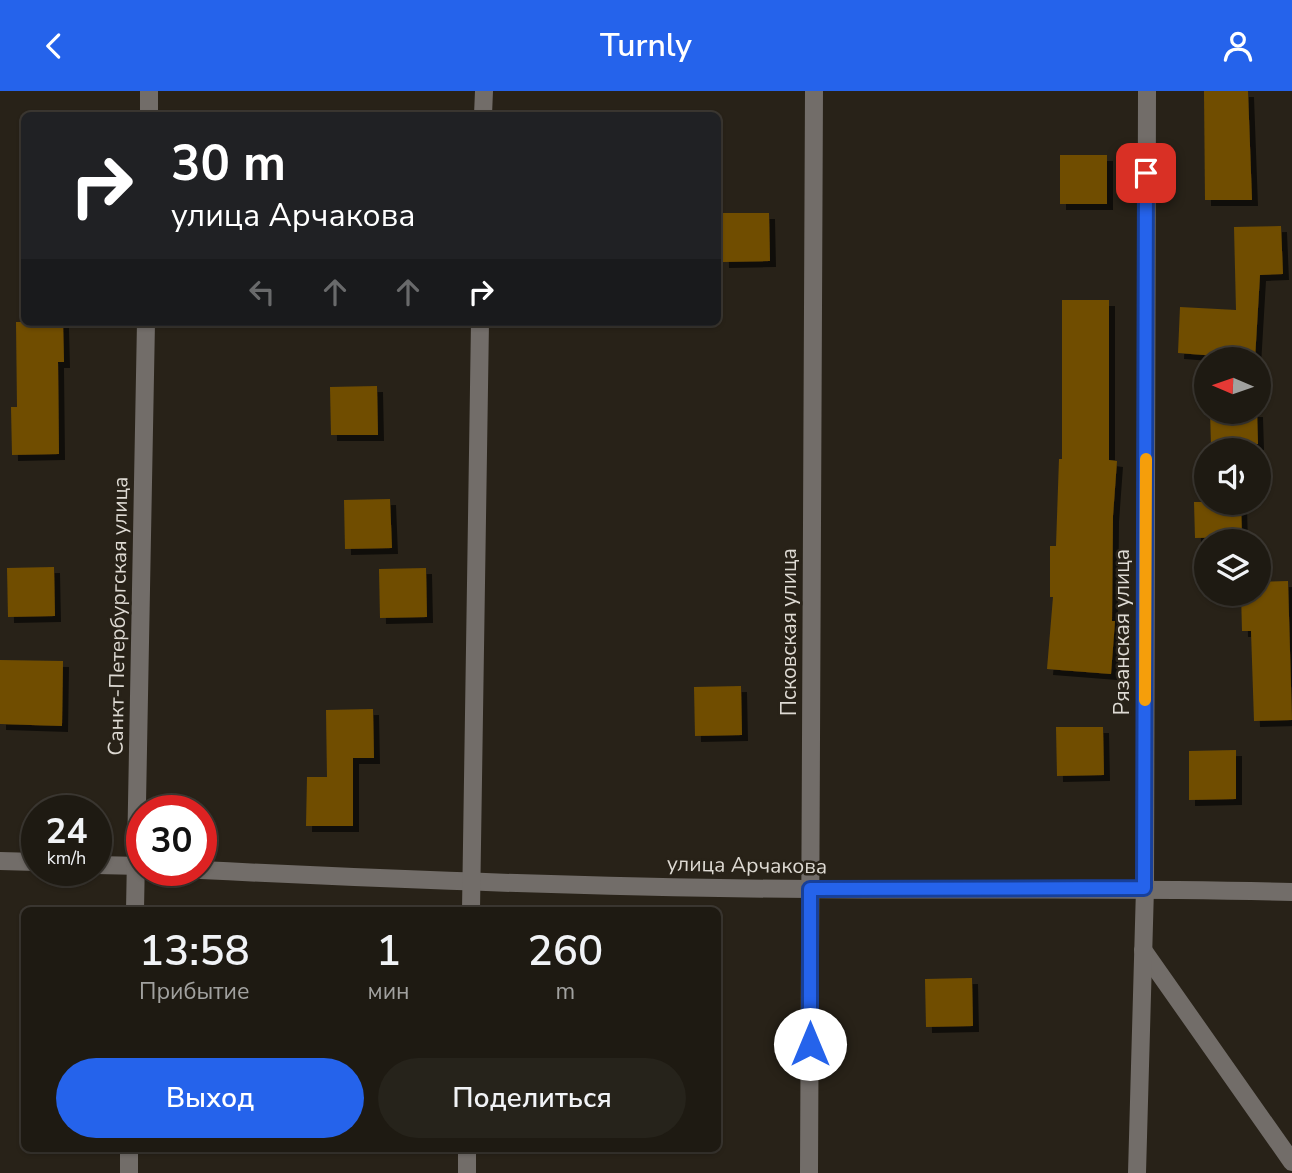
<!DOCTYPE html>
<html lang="ru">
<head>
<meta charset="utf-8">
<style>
  body { margin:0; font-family:"Nunito Sans",sans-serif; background:#26231b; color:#f1f3f6; height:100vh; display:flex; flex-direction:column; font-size:26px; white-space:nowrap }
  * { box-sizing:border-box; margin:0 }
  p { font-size:23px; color:#a1a19f }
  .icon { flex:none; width:38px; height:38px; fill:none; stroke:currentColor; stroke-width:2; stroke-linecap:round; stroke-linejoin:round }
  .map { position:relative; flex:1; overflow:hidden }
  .sheet { position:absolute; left:21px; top:816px; width:700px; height:245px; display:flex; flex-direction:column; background:#1e1a12; border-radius:10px; box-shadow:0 2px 5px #0004,0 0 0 2px #3c3832 }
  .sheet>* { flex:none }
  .guide { position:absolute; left:21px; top:21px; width:700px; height:214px; border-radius:10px; box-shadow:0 2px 5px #0004,0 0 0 2px #3c3832; background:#202124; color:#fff; overflow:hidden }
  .needle { width:46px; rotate:272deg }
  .fabs { position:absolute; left:1194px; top:256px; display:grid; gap:14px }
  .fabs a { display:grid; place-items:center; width:77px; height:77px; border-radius:50%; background:#1e1a12; box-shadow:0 2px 5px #0004,0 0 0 2px #3c3832; font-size:35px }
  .speed { position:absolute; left:21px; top:704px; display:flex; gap:14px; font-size:35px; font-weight:700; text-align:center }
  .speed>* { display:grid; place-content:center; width:91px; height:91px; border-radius:50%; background:#1e1a12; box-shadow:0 2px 5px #0004,0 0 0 2px #3c3832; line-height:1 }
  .speed small { font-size:18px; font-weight:400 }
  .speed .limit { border:10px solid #d22; background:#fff; color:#111 }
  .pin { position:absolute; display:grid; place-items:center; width:60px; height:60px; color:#fff; margin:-30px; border-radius:14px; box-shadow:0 4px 10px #0006 }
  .me { position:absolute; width:77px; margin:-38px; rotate:0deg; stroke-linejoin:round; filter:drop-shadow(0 0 5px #0008) }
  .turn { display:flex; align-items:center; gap:24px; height:147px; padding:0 35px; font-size:32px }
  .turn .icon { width:91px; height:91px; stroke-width:2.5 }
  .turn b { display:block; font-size:49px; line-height:60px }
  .lanes { display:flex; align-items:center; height:66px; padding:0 35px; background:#0003; justify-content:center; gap:35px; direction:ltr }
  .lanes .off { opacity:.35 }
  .eta { display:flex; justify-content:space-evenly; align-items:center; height:119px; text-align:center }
  .eta b { font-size:42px; font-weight:600; line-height:49px }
  .action { display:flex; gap:14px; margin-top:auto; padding:14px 35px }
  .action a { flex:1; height:80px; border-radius:42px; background:#2563eb; color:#fff; font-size:28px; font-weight:600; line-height:80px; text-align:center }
  .action a+a { background:#26231b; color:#f1f3f6 }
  header { display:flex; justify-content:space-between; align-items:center; height:91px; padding:0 35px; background:#2563eb; color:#fff; font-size:32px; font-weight:600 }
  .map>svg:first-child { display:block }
  .building { fill:#704d00; filter:url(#shadow) }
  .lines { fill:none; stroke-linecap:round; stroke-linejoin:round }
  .minor { stroke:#726d69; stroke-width:18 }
  .route-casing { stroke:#184099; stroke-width:18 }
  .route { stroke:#2563eb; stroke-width:12 }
  .slow { stroke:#f59e0b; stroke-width:12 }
  .labels { text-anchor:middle; stroke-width:5; stroke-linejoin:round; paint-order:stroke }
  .street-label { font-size:21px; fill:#dedad3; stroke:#282218 }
</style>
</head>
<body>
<header><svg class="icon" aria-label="back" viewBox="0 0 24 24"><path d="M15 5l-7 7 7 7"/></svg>Turnly<svg class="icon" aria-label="person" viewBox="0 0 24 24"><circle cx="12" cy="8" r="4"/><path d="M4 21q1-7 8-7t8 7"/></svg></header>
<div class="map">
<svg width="1292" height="1082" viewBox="0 0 1292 1082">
  <defs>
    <filter id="shadow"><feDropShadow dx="6" dy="6" stdDeviation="0" flood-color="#0009"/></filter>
  </defs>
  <rect width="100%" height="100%" fill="#282218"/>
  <!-- building -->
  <g class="building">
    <path d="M 1204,0 L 1248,0 L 1252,109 L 1205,109 Z"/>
    <rect x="1060" y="64" width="47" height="49"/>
    <path d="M 722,122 L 769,122 L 770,170 L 723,171 Z"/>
    <path d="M 1281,135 L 1283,183 L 1260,184 L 1255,268 L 1178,262 L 1180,216 L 1236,219 L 1234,136 Z"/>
    <path d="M 1062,209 L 1109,209 L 1109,369 L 1117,370 L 1113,425 L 1112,530 L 1115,530 L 1111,583 L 1047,578 L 1053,506 L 1050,506 L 1050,455 L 1056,455 L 1059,368 L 1062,368 Z"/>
    <path d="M 16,231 L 63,231 L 64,271 L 58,271 L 59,363 L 12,364 L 11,316 L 17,316 Z"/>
    <path d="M 377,295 L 378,344 L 331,344 L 330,296 Z"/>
    <path d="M 1210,320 L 1257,320 L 1258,353 L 1211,354 Z"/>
    <path d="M 390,408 L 392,457 L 345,458 L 344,409 Z"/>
    <path d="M 1194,411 L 1241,411 L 1242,446 L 1195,447 Z"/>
    <path d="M 54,476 L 55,525 L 8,526 L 7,477 Z"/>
    <path d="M 426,477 L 427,526 L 380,527 L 379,478 Z"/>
    <path d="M 1288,490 L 1292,629 L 1254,630 L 1251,540 L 1242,540 L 1241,502 L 1258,502 L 1258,491 Z"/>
    <path d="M 0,569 L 63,570 L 62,635 L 0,633 Z"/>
    <path d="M 741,595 L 742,644 L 695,645 L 694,596 Z"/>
    <path d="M 373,618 L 374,667 L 353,667 L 353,735 L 306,735 L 307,686 L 327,686 L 326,619 Z"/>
    <path d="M 1056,636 L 1103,636 L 1104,684 L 1057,685 Z"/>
    <path d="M 1236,659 L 1236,708 L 1189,709 L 1189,660 Z"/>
    <path d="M 972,887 L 973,935 L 926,936 L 925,888 Z"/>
  </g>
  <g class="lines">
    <!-- minor -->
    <g class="minor">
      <path d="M 149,24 L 149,0"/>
      <path d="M 483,24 L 484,0"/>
      <path d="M 0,770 L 37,771"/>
      <path d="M 96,774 L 142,775"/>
      <path d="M 201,779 C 404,789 606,797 810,798 C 970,800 1131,796 1292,801"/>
      <path d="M 135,819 L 146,231"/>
      <path d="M 471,819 L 480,231"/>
      <path d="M 1143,859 L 1292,1071"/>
      <path d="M 129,1082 L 129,1057"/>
      <path d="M 467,1082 L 467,1057"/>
      <path d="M 809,1082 L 814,0"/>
      <path d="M 1137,1082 L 1145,797 L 1147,0"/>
    </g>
  </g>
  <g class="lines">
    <!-- route casing -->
    <g class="route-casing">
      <path id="route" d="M 810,953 L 810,798 L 1144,797 L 1146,82"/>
    </g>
    <!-- route -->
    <use href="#route" class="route"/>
    <!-- slow -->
    <path class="slow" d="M 1145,609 L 1146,368"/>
  </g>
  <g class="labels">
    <!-- street labels -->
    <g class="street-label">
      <text transform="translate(118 525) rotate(-89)" y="7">Санкт-Петербургская улица</text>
      <text transform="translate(789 541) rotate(-90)" y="7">Псковская улица</text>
      <text transform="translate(1122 541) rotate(-90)" y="7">Рязанская улица</text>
      <text transform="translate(747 774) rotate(1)" y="7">улица Арчакова</text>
    </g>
  </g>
</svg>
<div class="fabs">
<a><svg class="needle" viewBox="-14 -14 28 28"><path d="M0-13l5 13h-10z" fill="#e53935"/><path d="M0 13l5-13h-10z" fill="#a1a19f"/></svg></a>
<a><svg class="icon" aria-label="sound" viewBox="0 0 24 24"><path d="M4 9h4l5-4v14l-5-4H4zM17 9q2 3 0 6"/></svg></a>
<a><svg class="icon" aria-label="layers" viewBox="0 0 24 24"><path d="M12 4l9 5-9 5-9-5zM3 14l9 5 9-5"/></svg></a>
</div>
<div class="speed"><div>24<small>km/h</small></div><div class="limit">30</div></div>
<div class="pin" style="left:1146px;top:82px;background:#d93025"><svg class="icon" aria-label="arrive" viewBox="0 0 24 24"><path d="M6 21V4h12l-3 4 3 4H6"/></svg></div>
<svg class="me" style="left:810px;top:953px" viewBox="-20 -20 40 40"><circle r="19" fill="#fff"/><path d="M0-13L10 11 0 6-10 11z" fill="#2563eb"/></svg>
<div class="guide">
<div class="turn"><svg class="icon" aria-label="right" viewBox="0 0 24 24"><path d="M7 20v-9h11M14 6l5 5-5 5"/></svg><div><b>30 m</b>улица Арчакова</div></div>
<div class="lanes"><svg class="icon off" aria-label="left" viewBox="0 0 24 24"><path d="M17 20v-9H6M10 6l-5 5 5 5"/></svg><svg class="icon off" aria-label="ahead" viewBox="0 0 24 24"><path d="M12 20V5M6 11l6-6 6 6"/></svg><svg class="icon off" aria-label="ahead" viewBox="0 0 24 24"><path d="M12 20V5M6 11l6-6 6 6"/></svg><svg class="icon" aria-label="right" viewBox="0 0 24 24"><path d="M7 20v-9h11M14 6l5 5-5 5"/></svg></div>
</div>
<section class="sheet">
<div class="eta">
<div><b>13:58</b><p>Прибытие</p></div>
<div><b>1</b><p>мин</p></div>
<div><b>260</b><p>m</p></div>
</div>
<div class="action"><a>Выход</a><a>Поделиться</a></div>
</section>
</div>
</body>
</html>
